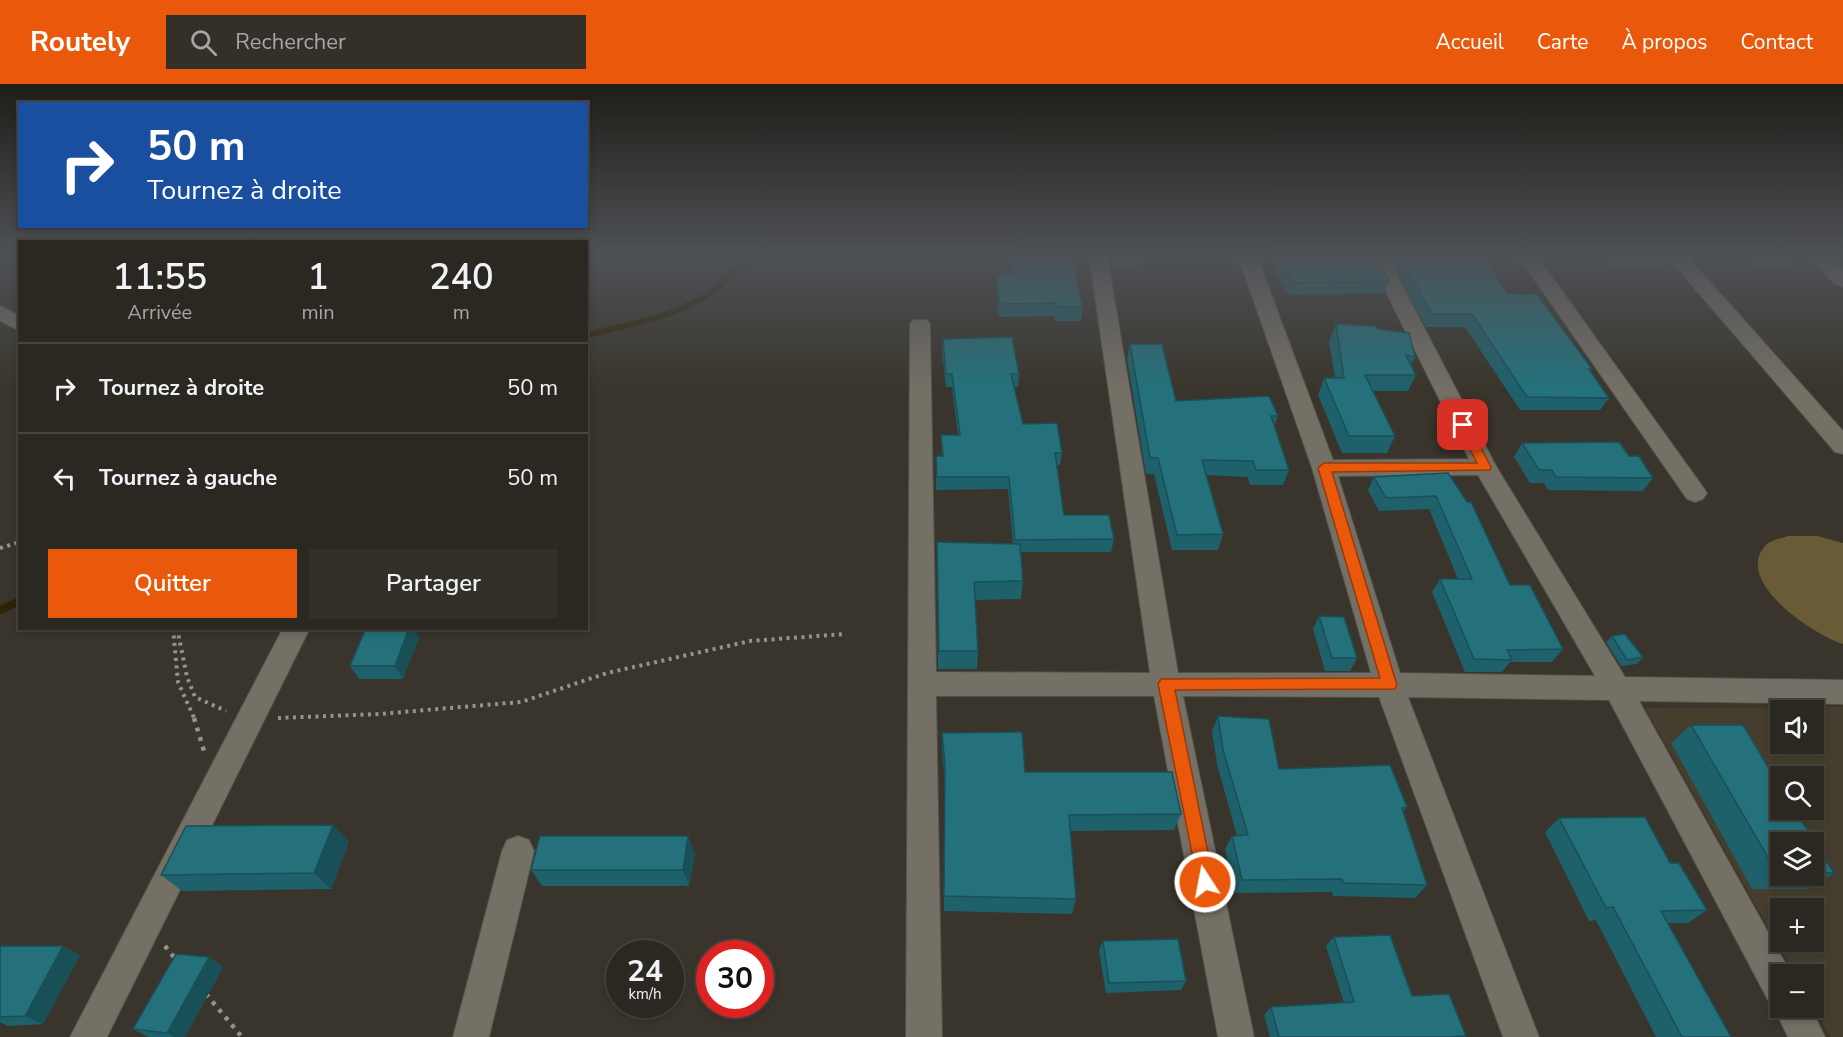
<!DOCTYPE html>
<html lang="fr">
<head>
<meta charset="utf-8">
<style>
  body { margin:0; font-family:"Nunito Sans",sans-serif; background:#33302a; color:#f1f3f6; height:100vh; display:flex; flex-direction:column; font-size:22px; white-space:nowrap }
  * { box-sizing:border-box; margin:0 }
  p { font-size:20px; color:#a6a6a5 }
  .icon { flex:none; width:33px; height:33px; fill:none; stroke:currentColor; stroke-width:2; stroke-linecap:round; stroke-linejoin:round }
  .map { position:relative; flex:1; overflow:hidden }
  .details { position:absolute; left:18px; top:156px; width:570px; height:390px; display:flex; flex-direction:column; background:#2b2821; border-radius:0px; box-shadow:0 3px 9px #0003,0 0 0 2px #47443f }
  .details>* { flex:none }
  .guide { position:absolute; left:18px; top:18px; width:570px; height:126px; border-radius:0px; box-shadow:0 3px 9px #0003,0 0 0 2px #47443f; background:#1a4fa0; color:#fff; overflow:hidden }
  .controls { position:absolute; left:1770px; top:616px; display:grid; gap:12px }
  .controls a { display:grid; place-items:center; width:54px; height:54px; border-radius:0px; background:#2b2821; box-shadow:0 3px 9px #0003,0 0 0 2px #47443f; font-size:30px }
  .speed { position:absolute; left:606px; top:856px; display:flex; gap:12px; font-size:30px; font-weight:700; text-align:center }
  .speed>* { display:grid; place-content:center; width:78px; height:78px; border-radius:50%; background:#2b2821; box-shadow:0 3px 9px #0003,0 0 0 2px #47443f; line-height:1 }
  .speed small { font-size:15px; font-weight:400 }
  .speed .limit { border:9px solid #d22; background:#fff; color:#111 }
  .pin { position:absolute; display:grid; place-items:center; width:51px; height:51px; color:#fff; margin:-26px; border-radius:12px; box-shadow:0 3px 9px #0006 }
  .me { position:absolute; width:66px; margin:-33px; rotate:349deg; stroke-linejoin:round; filter:drop-shadow(0 0 4px #0008) }
  .turn { display:flex; align-items:center; gap:21px; height:126px; padding:0 30px; font-size:27px }
  .turn .icon { width:78px; height:78px; stroke-width:2.5 }
  .turn b { display:block; font-size:42px; line-height:51px }
  .eta { display:flex; justify-content:space-evenly; align-items:center; height:102px; text-align:center }
  .eta b { font-size:36px; font-weight:600; line-height:42px }
  .primary-button { display:flex; gap:12px; margin-top:auto; padding:12px 30px }
  .primary-button a { flex:1; height:69px; border-radius:0px; background:#ea580c; color:#fff; font-size:24px; font-weight:600; line-height:69px; text-align:center }
  .primary-button a+a { background:#33302a; color:#f1f3f6 }
  ul { padding:0; list-style:none }
  li { display:flex; align-items:center; gap:18px; height:90px; padding:0 30px; border-top:2px solid #47443f }
  li div { flex:1 }
  li b { display:block; font-size:22px }
  li em { font-style:normal }
  header { display:flex; align-items:center; gap:36px; box-sizing:border-box; height:84px; padding:0 30px; background:#ea580c; color:#fff }
  header strong { font-size:28px }
  nav { display:flex; gap:33px; margin-inline-start:auto; font-size:21px }
  .search { width:420px; height:54px; background:#33302a; display:flex; align-items:center; gap:15px; box-sizing:border-box; padding:0 21px; border-radius:0px; color:#a6a6a5; font-size:22px }
  .map>svg:first-child { display:block }
  .built { fill:#453e2f; fill-rule:evenodd }
  .green { fill:#6a5b37 }
  .lines { fill:none; stroke-linecap:round; stroke-linejoin:round }
  .stream-far1 { stroke:#2e2307; stroke-width:6 }
  .stream { stroke:#2e2307; stroke-width:8 }
  .minor-casing { stroke:#545148; stroke-width:2 }
  .path-far1 { stroke:#96938b; stroke-width:4; stroke-dasharray:3 4.5; stroke-linecap:butt }
  .path { stroke:#96938b; stroke-width:4.5; stroke-dasharray:4 6; stroke-linecap:butt }
  .minor { fill:#757066; fill-rule:evenodd }
  .wall { fill:#1f616b; fill-rule:evenodd }
  .shaded-wall { fill:#194f57 }
  .building { fill:#24717c; stroke:#194f57; stroke-width:1.5 }
  .route { fill:#ea580c; stroke:#983908; stroke-width:1.5 }
</style>
</head>
<body>
<header>
<strong>Routely</strong>
<div class="search"><svg class="icon" aria-label="search" viewBox="0 0 24 24"><circle cx="10" cy="10" r="6"/><path d="M15 15l6 6"/></svg>Rechercher</div>
<nav><a>Accueil</a><a>Carte</a><a>À propos</a><a>Contact</a></nav>
</header>
<div class="map">
<svg width="1843" height="953" viewBox="0 0 1843 953">
  <rect width="100%" height="100%" fill="#39352c"/>
  <!-- built -->
  <path class="built" d="M 1843,623 L 1843,953 L 1830,953 L 1814,924 L 1814,891 L 1795,891 L 1645,624 ZM 1780,627 L 1814,627 L 1814,660 L 1780,660 ZM 1780,693 L 1814,693 L 1814,726 L 1780,726 ZM 1780,759 L 1814,759 L 1814,792 L 1780,792 ZM 1780,825 L 1814,825 L 1814,858 L 1780,858 Z"/>
  <!-- green -->
  <path class="green" d="M 1788,452 L 1817,452 L 1843,459 L 1843,560 C 1814,551 1730,496 1767,460 C 1772,456 1782,454 1788,452 Z"/>
  <g class="lines">
    <!-- stream-far1 -->
    <path class="stream-far1" d="M 586,251 C 653,235 705,228 750,172"/>
    <!-- stream -->
    <path class="stream" d="M 0,526 L 20,517"/>
    <!-- minor casing -->
    <g class="minor-casing">
      <g id="minor">
        <path d="M 1089,172 L 1107,172 L 1178,589 L 1371,589 L 1312,384 L 1238,172 L 1257,172 L 1333,376 L 1469,375 L 1368,172 L 1387,172 L 1496,382 L 1625,593 L 1843,596 L 1843,620 L 1639,617 L 1792,891 L 1780,891 L 1780,924 L 1811,924 L 1825,953 L 1788,953 L 1774,924 L 1776,920 L 1768,916 L 1609,616 L 1408,613 L 1539,953 L 1503,953 L 1379,613 L 1183,612 L 1254,953 L 1218,953 L 1154,612 L 936,612 L 942,953 L 906,953 L 910,240 L 913,236 L 927,236 L 930,240 L 936,588 L 1150,589 ZM 1478,391 L 1595,592 L 1400,589 L 1338,392 Z"/>
        <path d="M 1518,172 L 1537,172 L 1703,403 L 1707,409 L 1703,415 L 1695,418 L 1687,415 Z"/>
        <path d="M 1667,172 L 1687,172 L 1843,347 L 1843,370 L 1835,368 Z"/>
        <path d="M 1808,172 L 1828,172 L 1843,186 L 1843,203 L 1836,201 Z"/>
        <path d="M 0,222 L 20,232 L 20,247 L 0,237 Z"/>
        <path d="M 283,544 L 310,544 L 107,953 L 70,953 Z"/>
        <path d="M 518,752 L 529,756 L 534,767 L 489,953 L 453,953 L 502,767 L 507,756 Z"/>
      </g>
    </g>
    <!-- path-far1 -->
    <g class="path-far1">
      <path d="M 0,464 L 20,458"/>
      <path d="M 173,544 L 178,598 L 195,636"/>
      <path d="M 177,544 L 187,593 L 195,613 L 226,627"/>
      <path d="M 278,634 L 379,630 L 521,618 L 607,589 L 750,557 L 844,550"/>
    </g>
    <!-- path -->
    <g class="path">
      <path d="M 194,634 L 204,667"/>
      <path d="M 165,862 L 177,877"/>
      <path d="M 206,910 L 242,953"/>
    </g>
    <!-- minor -->
    <use href="#minor" class="minor"/>
  </g>
  <!-- wall -->
  <g class="wall">
    <path d="M 1009,172 L 1071,172 L 1083,223 L 1081,237 L 1055,237 L 1054,232 L 999,233 L 996,204 L 996,191 L 1012,190 Z"/>
    <path d="M 1108,172 L 1142,172 L 1141,181 L 1111,181 Z"/>
    <path d="M 1269,172 L 1316,172 L 1389,197 L 1384,209 L 1290,211 L 1281,198 Z"/>
    <path d="M 1388,172 L 1483,172 L 1508,210 L 1592,285 L 1590,287 L 1609,314 L 1600,326 L 1520,326 L 1465,243 L 1426,243 Z"/>
    <path d="M 1600,172 L 1666,172 L 1661,182 L 1607,182 Z"/>
    <path d="M 1744,172 L 1797,172 L 1788,184 L 1754,184 Z"/>
    <path d="M 1336,240 L 1378,245 L 1415,273 L 1411,281 L 1416,291 L 1408,307 L 1373,307 L 1395,352 L 1387,369 L 1342,369 L 1318,311 L 1324,294 L 1335,294 L 1329,257 Z"/>
    <path d="M 943,255 L 1019,290 L 1018,303 L 1014,303 L 1023,340 L 1062,369 L 1060,381 L 1057,381 L 1064,431 L 1114,455 L 1111,468 L 1021,468 L 1023,497 L 1021,515 L 975,516 L 978,567 L 977,585 L 938,585 L 937,458 L 1013,460 L 1008,405 L 936,406 L 936,372 L 942,372 L 941,351 L 958,351 L 952,303 L 946,303 L 942,267 Z"/>
    <path d="M 1130,260 L 1176,317 L 1278,332 L 1274,342 L 1289,386 L 1283,401 L 1250,401 L 1248,393 L 1206,391 L 1223,450 L 1218,466 L 1172,466 L 1154,390 L 1146,390 L 1127,275 Z"/>
    <path d="M 1522,359 L 1629,372 L 1653,394 L 1643,407 L 1548,406 L 1544,399 L 1530,399 L 1514,373 Z"/>
    <path d="M 1448,389 L 1510,501 L 1563,565 L 1552,578 L 1510,578 L 1502,588 L 1465,588 L 1432,508 L 1440,495 L 1458,495 L 1429,425 L 1379,427 L 1368,406 L 1374,393 Z"/>
    <path d="M 1319,532 L 1357,574 L 1350,587 L 1325,587 L 1313,545 Z"/>
    <path d="M 366,544 L 413,544 L 419,554 L 403,595 L 359,595 L 350,582 Z"/>
    <path d="M 1612,552 L 1643,573 L 1637,580 L 1621,582 L 1606,558 Z"/>
    <path d="M 1218,632 L 1279,685 L 1407,723 L 1403,728 L 1427,801 L 1415,814 L 1333,812 L 1332,808 L 1235,809 L 1225,765 L 1232,752 L 1237,752 L 1217,680 L 1212,647 Z"/>
    <path d="M 1691,641 L 1743,641 L 1780,703 L 1780,726 L 1795,726 L 1834,789 L 1808,805 L 1752,805 L 1671,659 ZM 1780,759 L 1814,759 L 1814,792 L 1780,792 Z"/>
    <path d="M 942,649 L 1025,688 L 1181,730 L 1174,746 L 1070,747 L 1076,815 L 1072,830 L 944,827 L 945,699 L 942,666 Z"/>
    <path d="M 1559,734 L 1670,779 L 1707,826 L 1688,839 L 1668,839 L 1731,953 L 1656,953 L 1596,836 L 1589,837 L 1545,748 Z"/>
    <path d="M 333,741 L 349,758 L 331,805 L 182,807 L 161,791 Z"/>
    <path d="M 695,769 L 689,802 L 542,802 L 531,786 Z"/>
    <path d="M 1334,853 L 1412,912 L 1466,952 L 1465,953 L 1270,953 L 1264,931 L 1271,923 L 1344,919 L 1326,862 Z"/>
    <path d="M 1103,857 L 1186,897 L 1181,906 L 1106,909 L 1099,867 Z"/>
    <path d="M 0,862 L 80,871 L 43,940 L 8,942 L 0,938 Z"/>
    <path d="M 209,873 L 223,883 L 185,953 L 148,953 L 133,945 Z"/>
  </g>
  <!-- shaded-wall -->
  <g class="shaded-wall">
    <path d="M 409,544 L 413,544 L 419,554 L 403,595 L 395,582 Z"/>
    <path d="M 333,741 L 349,758 L 331,805 L 314,789 Z"/>
    <path d="M 688,752 L 695,769 L 689,802 L 683,786 Z"/>
    <path d="M 63,862 L 80,871 L 43,940 L 25,932 Z"/>
    <path d="M 209,873 L 223,883 L 185,953 L 174,953 L 167,949 Z"/>
  </g>
  <!-- building -->
  <g class="building">
    <path d="M 1012,172 L 1071,172 L 1083,223 L 1057,223 L 1056,219 L 1000,220 L 996,191 L 1015,190 Z"/>
    <path d="M 1279,172 L 1377,172 L 1389,197 L 1294,199 L 1285,185 Z"/>
    <path d="M 1400,172 L 1483,172 L 1508,210 L 1537,210 L 1592,285 L 1589,285 L 1609,314 L 1527,313 L 1472,230 L 1432,230 Z"/>
    <path d="M 1336,240 L 1376,242 L 1378,245 L 1409,249 L 1415,273 L 1406,271 L 1416,291 L 1365,291 L 1395,352 L 1349,352 L 1324,294 L 1344,294 Z"/>
    <path d="M 1012,253 L 1019,290 L 1011,290 L 1023,340 L 1057,339 L 1062,369 L 1055,369 L 1064,431 L 1109,431 L 1114,455 L 1015,456 L 1009,393 L 937,393 L 936,372 L 943,372 L 941,351 L 960,351 L 952,290 L 946,290 L 943,255 Z"/>
    <path d="M 1130,260 L 1162,260 L 1176,317 L 1269,312 L 1278,332 L 1271,332 L 1289,386 L 1256,386 L 1253,377 L 1202,376 L 1223,450 L 1177,451 L 1158,374 L 1150,374 Z"/>
    <path d="M 1619,358 L 1629,372 L 1639,372 L 1653,394 L 1556,393 L 1552,386 L 1539,386 L 1522,359 Z"/>
    <path d="M 1448,389 L 1467,418 L 1471,418 L 1510,501 L 1530,501 L 1563,565 L 1507,566 L 1512,576 L 1474,575 L 1440,495 L 1472,495 L 1436,412 L 1386,414 L 1374,393 Z"/>
    <path d="M 937,458 L 1020,460 L 1023,497 L 974,498 L 978,567 L 939,567 Z"/>
    <path d="M 1319,532 L 1344,533 L 1357,574 L 1332,574 Z"/>
    <path d="M 366,544 L 409,544 L 395,582 L 350,582 Z"/>
    <path d="M 1625,550 L 1643,573 L 1627,576 L 1612,552 Z"/>
    <path d="M 1218,632 L 1269,635 L 1279,685 L 1390,681 L 1407,723 L 1402,724 L 1427,801 L 1343,799 L 1342,795 L 1242,796 L 1232,752 L 1248,751 L 1223,666 Z"/>
    <path d="M 1691,641 L 1743,641 L 1780,703 L 1780,726 L 1795,726 L 1834,789 L 1814,789 L 1814,759 L 1780,759 L 1780,789 L 1777,789 Z"/>
    <path d="M 1022,648 L 1025,688 L 1172,688 L 1181,730 L 1069,731 L 1076,815 L 944,812 L 945,682 L 942,649 Z"/>
    <path d="M 1645,733 L 1670,779 L 1679,779 L 1707,826 L 1661,827 L 1731,953 L 1682,953 L 1613,823 L 1606,824 L 1559,734 Z"/>
    <path d="M 333,741 L 314,789 L 161,791 L 186,742 Z"/>
    <path d="M 540,752 L 688,752 L 683,786 L 531,786 Z"/>
    <path d="M 1390,851 L 1412,912 L 1449,910 L 1466,952 L 1451,953 L 1279,953 L 1271,923 L 1354,918 L 1334,853 Z"/>
    <path d="M 1178,855 L 1186,897 L 1109,899 L 1103,857 Z"/>
    <path d="M 0,862 L 63,862 L 25,932 L 0,933 Z"/>
    <path d="M 176,870 L 209,873 L 167,949 L 133,945 Z"/>
  </g>
  <!-- sky -->
  <linearGradient id="sky" x2="0" y2="1"><stop stop-color="#1f1d18"/><stop offset="0.56" stop-color="#4e5156"/><stop offset="1" stop-color="#4e5156" stop-opacity="0"/></linearGradient>
  <rect width="1843" height="306" fill="url(#sky)"/>
  <!-- route -->
  <path class="route" d="M 1463,337 L 1469,341 L 1491,383 L 1490,386 L 1332,388 L 1397,601 L 1395,605 L 1175,606 L 1214,798 L 1212,804 L 1205,807 L 1199,804 L 1158,600 L 1161,595 L 1380,594 L 1318,384 L 1324,379 L 1477,379 L 1457,341 Z"/>
</svg>
<div class="controls">
<a><svg class="icon" aria-label="sound" viewBox="0 0 24 24"><path d="M4 9h4l5-4v14l-5-4H4zM17 9q2 3 0 6"/></svg></a>
<a><svg class="icon" aria-label="search" viewBox="0 0 24 24"><circle cx="10" cy="10" r="6"/><path d="M15 15l6 6"/></svg></a>
<a><svg class="icon" aria-label="layers" viewBox="0 0 24 24"><path d="M12 4l9 5-9 5-9-5zM3 14l9 5 9-5"/></svg></a>
<a>+</a>
<a>−</a>
</div>
<div class="speed"><div>24<small>km/h</small></div><div class="limit">30</div></div>
<div class="pin" style="left:1463px;top:341px;background:#d93025"><svg class="icon" aria-label="arrive" viewBox="0 0 24 24"><path d="M6 21V4h12l-3 4 3 4H6"/></svg></div>
<svg class="me" style="left:1205px;top:798px" viewBox="-20 -20 40 40"><circle r="17" fill="#ea580c" stroke="#fff" stroke-width="3"/><path d="M0-11L8 9 0 5-8 9z" fill="#fff"/></svg>
<div class="guide">
<div class="turn"><svg class="icon" aria-label="right" viewBox="0 0 24 24"><path d="M7 20v-9h11M14 6l5 5-5 5"/></svg><div><b>50 m</b>Tournez à droite</div></div>
</div>
<section class="details">
<div class="eta">
<div><b>11:55</b><p>Arrivée</p></div>
<div><b>1</b><p>min</p></div>
<div><b>240</b><p>m</p></div>
</div>
<ul>
<li><svg class="icon" aria-label="right" viewBox="0 0 24 24"><path d="M7 20v-9h11M14 6l5 5-5 5"/></svg><div><b>Tournez à droite</b></div><em>50 m</em></li>
<li><svg class="icon" aria-label="left" viewBox="0 0 24 24"><path d="M17 20v-9H6M10 6l-5 5 5 5"/></svg><div><b>Tournez à gauche</b></div><em>50 m</em></li>
</ul>
<div class="primary-button"><a>Quitter</a><a>Partager</a></div>
</section>
</div>
</body>
</html>
